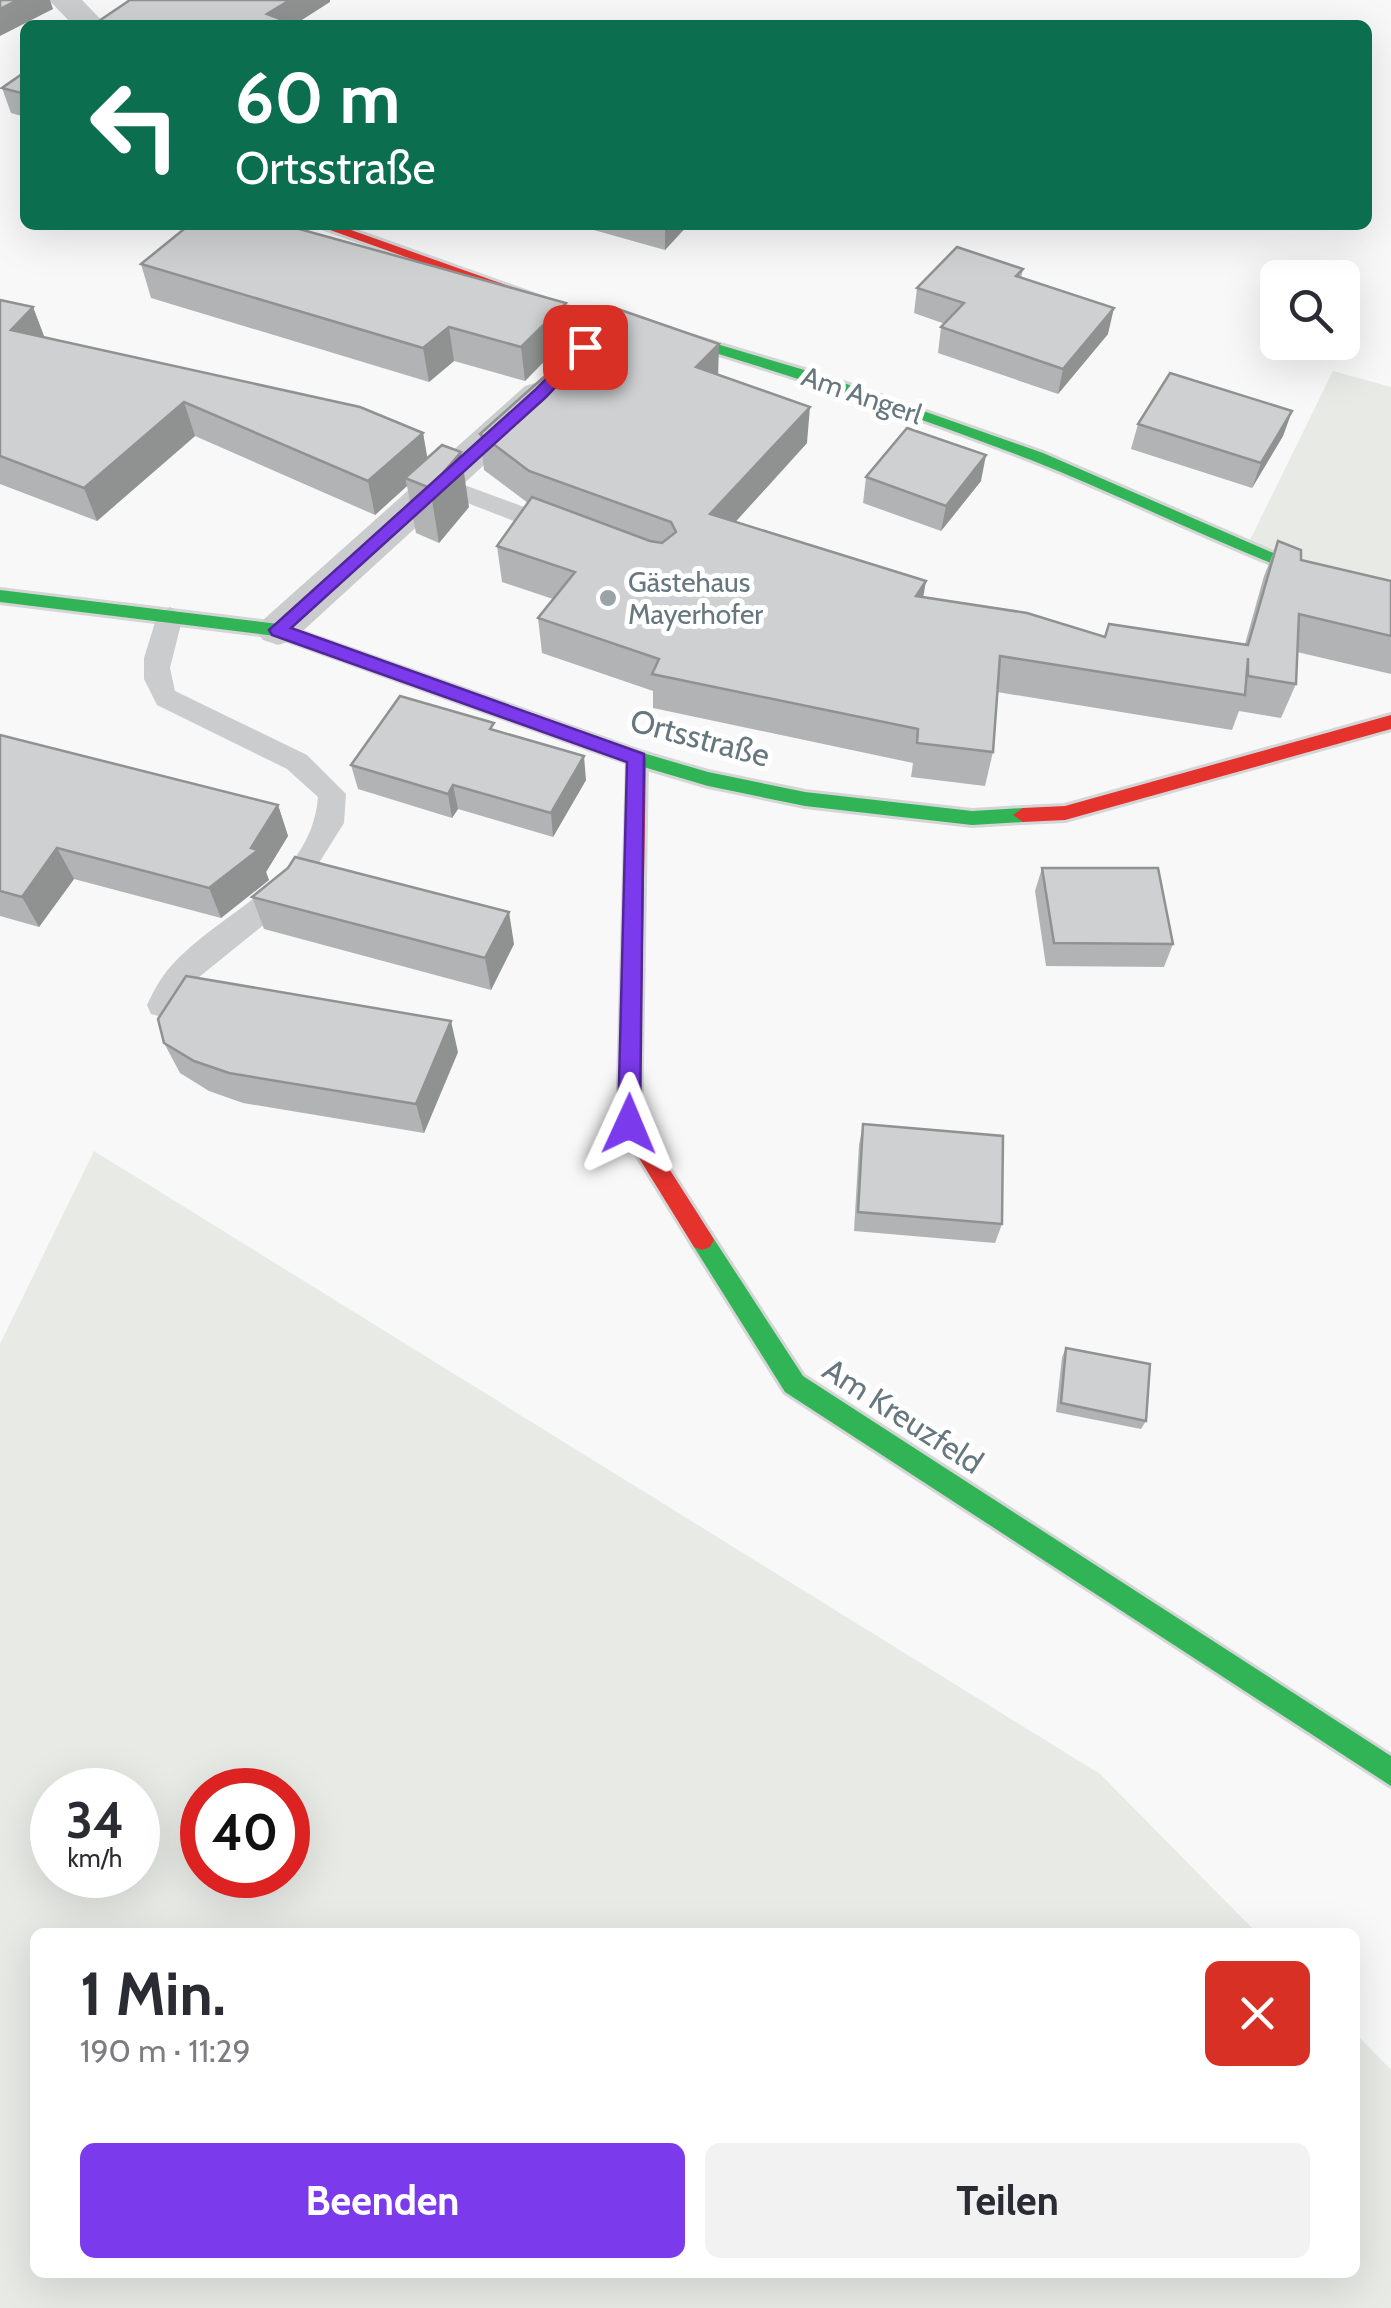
<!DOCTYPE html>
<html lang="de">
<head>
<meta charset="utf-8">
<style>
  body { margin:0; font-family:Cabin,sans-serif; background:#f2f2f3; color:#2b2b33; height:100vh; display:flex; flex-direction:column; font-size:38px; white-space:nowrap }
  * { box-sizing:border-box; margin:0 }
  p { font-size:32px; color:#7c7c81 }
  .icon { flex:none; width:55px; height:55px; fill:none; stroke:currentColor; stroke-width:2; stroke-linecap:round; stroke-linejoin:round }
  .map { position:relative; flex:1; overflow:hidden }
  .details { position:absolute; left:30px; top:1928px; width:1330px; height:350px; display:flex; flex-direction:column; background:#fff; border-radius:15px; box-shadow:0 10px 40px #0002 }
  .details>* { flex:none }
  .top-card { position:absolute; left:20px; top:20px; width:1352px; height:210px; border-radius:15px; box-shadow:0 10px 40px #0002; background:#0b6e4f; color:#fff; overflow:hidden }
  .fabs { position:absolute; left:1260px; top:260px; display:grid; gap:20px }
  .fabs a { display:grid; place-items:center; width:100px; height:100px; border-radius:15px; background:#fff; box-shadow:0 10px 40px #0002; font-size:50px }
  .speed { position:absolute; left:30px; top:1768px; display:flex; gap:20px; font-size:50px; font-weight:700; text-align:center }
  .speed>* { display:grid; place-content:center; width:130px; height:130px; border-radius:50%; background:#fff; box-shadow:0 10px 40px #0002; line-height:1 }
  .speed small { font-size:25px; font-weight:400 }
  .speed .limit { border:15px solid #d22; background:#fff; color:#111 }
  .pin { position:absolute; display:grid; place-items:center; width:85px; height:85px; color:#fff; margin:-42px; border-radius:20px; box-shadow:0 5px 15px #0006 }
  .me { position:absolute; width:110px; margin:-55px; rotate:1deg; stroke-linejoin:round; filter:drop-shadow(0 0 8px #0008) }
  .turn { display:flex; align-items:center; gap:35px; height:210px; padding:0 50px; font-size:45px }
  .turn .icon { width:130px; height:130px; stroke-width:2.5 }
  .turn b { display:block; font-size:70px; line-height:85px }
  .round { display:grid; place-items:center; flex:none; width:105px; height:105px; border-radius:15px; background:#f2f2f3 }
  .overview { display:flex; align-items:center; justify-content:space-between; height:170px; padding:0 50px }
  h1 { font-size:60px; font-weight:700; line-height:75px }
  .action { display:flex; gap:20px; margin-top:auto; padding:20px 50px }
  .action a { flex:1; height:115px; border-radius:15px; background:#7c3aed; color:#fff; font-size:40px; font-weight:700; line-height:115px; text-align:center }
  .action a+a { background:#f2f2f3; color:#2b2b33 }
  .map>svg:first-child { display:block }
  .green { fill:#e7eae5; fill-rule:evenodd }
  .lines { fill:none; stroke-linecap:round; stroke-linejoin:round }
  .fast-casing { stroke:#d4d5d6; stroke-width:6 }
  .jam-casing { stroke:#d4d5d6; stroke-width:6 }
  .lane { fill:#cbcccd; fill-rule:evenodd }
  .street { fill:#cbcccd; fill-rule:evenodd }
  .fast { fill:#30b455; fill-rule:evenodd }
  .jam { fill:#e5322d; fill-rule:evenodd }
  .wall { fill:#b1b3b4 }
  .shaded-wall { fill:#909292 }
  .building { fill:#ced0d1; stroke:#909292; stroke-width:2.5 }
  .route { fill:#7c3aed; stroke:#51269a; stroke-width:2.5 }
  .poi-dot { fill:#99a4a9; stroke:#fff; stroke-width:4 }
  .labels { text-anchor:middle; stroke-width:10; stroke-linejoin:round; paint-order:stroke }
  .far-street-label { font-size:28px; fill:#66777f; stroke:#fff }
  .far-poi-label { font-size:28px; fill:#66777f; stroke:#fff; text-anchor:start }
  .street-label { font-size:32px; fill:#66777f; stroke:#fff }
</style>
</head>
<body>
<div class="map">
<svg width="1391" height="2308" viewBox="0 0 1391 2308">
  <rect width="100%" height="100%" fill="#f8f8f8"/>
  <!-- green -->
  <g class="green">
    <path d="M 1333,371 L 1391,387 L 1391,590 L 1249,542 Z"/>
    <path d="M 94,1151 L 1100,1774 L 1256,1932 L 35,1932 L 35,2272 L 1355,2272 L 1355,2033 L 1391,2070 L 1391,2308 L 0,2308 L 0,1344 ZM 52,1790 L 138,1790 L 138,1875 L 52,1875 ZM 202,1790 L 288,1790 L 288,1875 L 202,1875 Z"/>
  </g>
  <g class="lines">
    <!-- fast casing -->
    <g class="fast-casing">
      <g id="fast">
        <path d="M 579,309 L 610,320 L 663,328 L 818,374 L 1043,453 L 1301,565 L 1391,593 L 1391,605 C 1265,569 1152,508 1031,460 C 913,414 791,376 670,339 C 638,330 605,328 574,317 L 571,314 Z"/>
        <path d="M 0,590 L 278,624 L 643,753 L 708,772 L 805,792 L 972,811 L 1023,808 L 1033,815 L 1023,822 L 972,825 L 805,806 L 708,786 L 630,763 L 276,636 L 0,602 Z"/>
        <path d="M 702,1230 L 710,1233 L 803,1376 L 1391,1756 L 1391,1786 L 785,1392 L 694,1247 L 690,1240 L 694,1233 Z"/>
      </g>
    </g>
    <!-- jam casing -->
    <g class="jam-casing">
      <g id="jam">
        <path d="M 316,225 L 337,225 L 587,314 L 574,317 Z"/>
        <path d="M 1391,715 L 1391,729 L 1065,820 L 1023,822 L 1013,815 L 1023,808 L 1065,806 Z"/>
        <path d="M 637,751 L 646,758 L 640,1123 L 710,1233 L 714,1240 L 710,1247 L 702,1250 L 694,1247 L 618,1124 L 628,758 Z"/>
      </g>
    </g>
    <!-- lane -->
    <g class="lane">
      <path d="M 437,475 L 568,523 L 571,529 L 559,537 L 550,535 L 429,488 L 425,483 Z"/>
      <path d="M 170,607 L 183,616 L 170,668 L 175,691 L 307,755 L 346,794 L 344,823 L 297,898 L 193,982 L 173,1014 L 162,1017 L 151,1014 L 147,1005 C 153,992 161,977 171,966 C 221,910 311,883 318,797 L 287,769 L 157,705 L 144,679 L 144,658 L 157,616 Z"/>
    </g>
    <!-- street -->
    <g class="street">
      <path d="M 49,0 L 82,0 L 106,25 L 73,25 Z"/>
      <path d="M 539,382 L 553,386 L 558,394 L 553,402 L 293,640 L 278,645 L 263,640 L 256,630 L 263,620 L 525,386 Z"/>
    </g>
    <!-- fast -->
    <use href="#fast" class="fast"/>
    <!-- jam -->
    <use href="#jam" class="jam"/>
  </g>
  <!-- wall -->
  <g class="wall">
    <path d="M 25,72 L 25,117 L 11,113 L 2,88 Z"/>
    <path d="M 576,225 L 688,225 L 665,250 Z"/>
    <path d="M 141,264 L 566,303 L 568,337 L 525,381 L 454,361 L 429,382 L 151,298 Z"/>
    <path d="M 1023,269 L 1021,278 L 1108,334 L 1058,394 L 938,353 L 941,327 L 945,324 L 914,313 L 917,288 Z"/>
    <path d="M 0,300 L 33,307 L 44,337 L 423,433 L 427,458 L 469,507 L 439,543 L 416,533 L 407,486 L 375,515 L 195,436 L 97,521 L 0,484 Z"/>
    <path d="M 719,375 L 807,443 L 735,522 L 923,597 L 1105,637 L 1245,644 L 1264,576 L 1278,541 L 1301,560 L 1391,581 L 1391,674 L 1297,652 L 1296,684 L 1281,718 L 1239,711 L 1232,730 L 997,692 L 993,752 L 985,786 L 911,777 L 913,763 L 653,708 L 653,691 L 542,653 L 538,618 L 553,599 L 502,582 L 497,546 L 528,503 L 484,470 L 480,434 Z"/>
    <path d="M 1292,411 L 1283,436 L 1252,488 L 1131,449 L 1138,424 Z"/>
    <path d="M 866,477 L 981,481 L 941,531 L 863,503 Z"/>
    <path d="M 494,730 L 586,780 L 553,837 L 458,809 L 452,818 L 358,789 L 351,765 Z"/>
    <path d="M 0,735 L 278,805 L 288,836 L 266,872 L 269,880 L 221,918 L 74,879 L 39,927 L 0,916 Z"/>
    <path d="M 288,868 L 514,944 L 491,990 L 264,929 L 252,897 Z"/>
    <path d="M 1042,868 L 1173,944 L 1164,967 L 1046,966 L 1035,891 Z"/>
    <path d="M 164,1043 L 458,1052 L 424,1133 L 243,1103 L 209,1091 L 180,1073 Z"/>
    <path d="M 863,1124 L 1002,1224 L 995,1243 L 854,1231 L 859,1145 Z"/>
    <path d="M 1066,1348 L 1146,1421 L 1141,1429 L 1056,1412 L 1062,1357 Z"/>
  </g>
  <!-- shaded-wall -->
  <g class="shaded-wall">
    <path d="M 18,0 L 50,0 L 53,9 L 0,36 L 0,9 Z"/>
    <path d="M 290,0 L 330,0 L 330,2 L 294,25 L 267,14 Z"/>
    <path d="M 665,225 L 688,225 L 665,250 Z"/>
    <path d="M 566,303 L 568,337 L 525,381 L 521,347 Z"/>
    <path d="M 33,307 L 46,341 L 11,330 Z"/>
    <path d="M 1114,308 L 1108,334 L 1058,394 L 1063,369 Z"/>
    <path d="M 449,327 L 454,361 L 429,382 L 423,348 Z"/>
    <path d="M 719,344 L 718,380 L 696,367 Z"/>
    <path d="M 184,402 L 195,436 L 97,521 L 84,488 Z"/>
    <path d="M 810,407 L 807,443 L 710,550 L 710,514 Z"/>
    <path d="M 1292,411 L 1283,436 L 1252,488 L 1261,463 Z"/>
    <path d="M 423,433 L 429,467 L 405,478 L 407,486 L 375,515 L 368,481 Z"/>
    <path d="M 461,452 L 469,507 L 439,543 L 430,488 Z"/>
    <path d="M 986,455 L 981,481 L 941,531 L 946,506 Z"/>
    <path d="M 926,581 L 920,616 L 916,596 Z"/>
    <path d="M 584,756 L 586,780 L 553,837 L 551,813 Z"/>
    <path d="M 453,785 L 458,809 L 452,818 L 448,794 Z"/>
    <path d="M 278,805 L 288,836 L 266,872 L 269,880 L 221,918 L 209,888 L 251,848 Z"/>
    <path d="M 57,848 L 74,879 L 39,927 L 22,897 Z"/>
    <path d="M 509,912 L 514,944 L 491,990 L 485,958 Z"/>
    <path d="M 451,1021 L 458,1052 L 424,1133 L 416,1104 Z"/>
  </g>
  <!-- building -->
  <g class="building">
    <path d="M 0,0 L 18,0 L 0,9 Z"/>
    <path d="M 130,0 L 290,0 L 267,14 L 296,25 L 93,25 Z"/>
    <path d="M 25,72 L 25,94 L 2,88 Z"/>
    <path d="M 189,225 L 285,225 L 566,303 L 521,347 L 449,327 L 423,348 L 141,264 Z"/>
    <path d="M 957,247 L 1023,269 L 1016,276 L 1114,308 L 1063,369 L 941,327 L 964,303 L 917,288 Z"/>
    <path d="M 0,300 L 33,307 L 11,330 L 360,407 L 423,433 L 368,481 L 184,402 L 84,488 L 0,456 Z"/>
    <path d="M 612,307 L 719,344 L 696,367 L 810,407 L 710,514 L 926,581 L 916,596 L 1027,613 L 1105,637 L 1109,624 L 1248,645 L 1278,541 L 1301,550 L 1301,560 L 1391,581 L 1391,636 L 1299,614 L 1296,684 L 1248,676 L 1248,658 L 1245,695 L 1000,656 L 993,752 L 917,743 L 918,729 L 652,674 L 659,659 L 538,618 L 575,572 L 497,546 L 532,497 L 650,541 L 662,543 L 676,532 L 671,522 L 529,471 L 480,434 L 554,368 Z"/>
    <path d="M 1170,373 L 1292,411 L 1261,463 L 1138,424 Z"/>
    <path d="M 907,428 L 986,455 L 946,506 L 866,477 Z"/>
    <path d="M 442,445 L 461,452 L 430,488 L 405,478 Z"/>
    <path d="M 400,696 L 494,723 L 490,729 L 584,756 L 551,813 L 453,785 L 448,794 L 351,765 Z"/>
    <path d="M 0,735 L 278,805 L 251,848 L 258,850 L 209,888 L 57,848 L 22,897 L 0,891 Z"/>
    <path d="M 295,857 L 509,912 L 485,958 L 252,897 L 288,868 Z"/>
    <path d="M 1042,868 L 1158,868 L 1173,944 L 1054,943 Z"/>
    <path d="M 186,976 L 451,1021 L 416,1104 L 229,1073 L 194,1061 L 164,1043 L 158,1019 Z"/>
    <path d="M 863,1124 L 1003,1136 L 1002,1224 L 858,1212 Z"/>
    <path d="M 1066,1348 L 1150,1364 L 1146,1421 L 1061,1403 Z"/>
  </g>
  <!-- route -->
  <path class="route" d="M 580,344 L 593,347 L 546,397 L 291,628 L 644,754 L 640,1124 L 637,1131 L 621,1131 L 618,1124 L 627,762 L 272,635 L 269,630 L 535,390 Z"/>
  <!-- markers -->
  <circle class="poi-dot" cx="608" cy="598" r="10"/>
  <g class="labels">
    <!-- far-street labels -->
    <g class="far-street-label">
      <text transform="translate(862 395) rotate(19)" y="10">Am Angerl</text>
    </g>
    <!-- far-poi labels -->
    <g class="far-poi-label">
      <text x="628" y="592">Gästehaus<tspan x="628" dy="32">Mayerhofer</tspan></text>
    </g>
    <!-- street labels -->
    <g class="street-label">
      <text transform="translate(700 738) rotate(15)" y="11">Ortsstraße</text>
      <text transform="translate(903 1416) rotate(33)" y="11">Am Kreuzfeld</text>
    </g>
  </g>
</svg>
<div class="fabs">
<a><svg class="icon" aria-label="search" viewBox="0 0 24 24"><circle cx="10" cy="10" r="6"/><path d="M15 15l6 6"/></svg></a>
</div>
<div class="speed"><div>34<small>km/h</small></div><div class="limit">40</div></div>
<div class="pin" style="left:585px;top:347px;background:#d93025"><svg class="icon" aria-label="arrive" viewBox="0 0 24 24"><path d="M6 21V4h12l-3 4 3 4H6"/></svg></div>
<svg class="me" style="left:629px;top:1124px" viewBox="-20 -20 40 40"><path d="M0-17L14 15 0 8-14 15z" fill="#7c3aed" stroke="#fff" stroke-width="4"/></svg>
<div class="top-card">
<div class="turn"><svg class="icon" aria-label="left" viewBox="0 0 24 24"><path d="M17 20v-9H6M10 6l-5 5 5 5"/></svg><div><b>60 m</b>Ortsstraße</div></div>
</div>
<section class="details">
<div class="overview"><div><h1>1 Min.</h1><p>190 m · 11:29</p></div><a class="round" style="background:#d93025;color:#fff"><svg class="icon" aria-label="close" viewBox="0 0 24 24"><path d="M6 6l12 12M18 6L6 18"/></svg></a></div>
<div class="action"><a>Beenden</a><a>Teilen</a></div>
</section>
</div>
</body>
</html>
